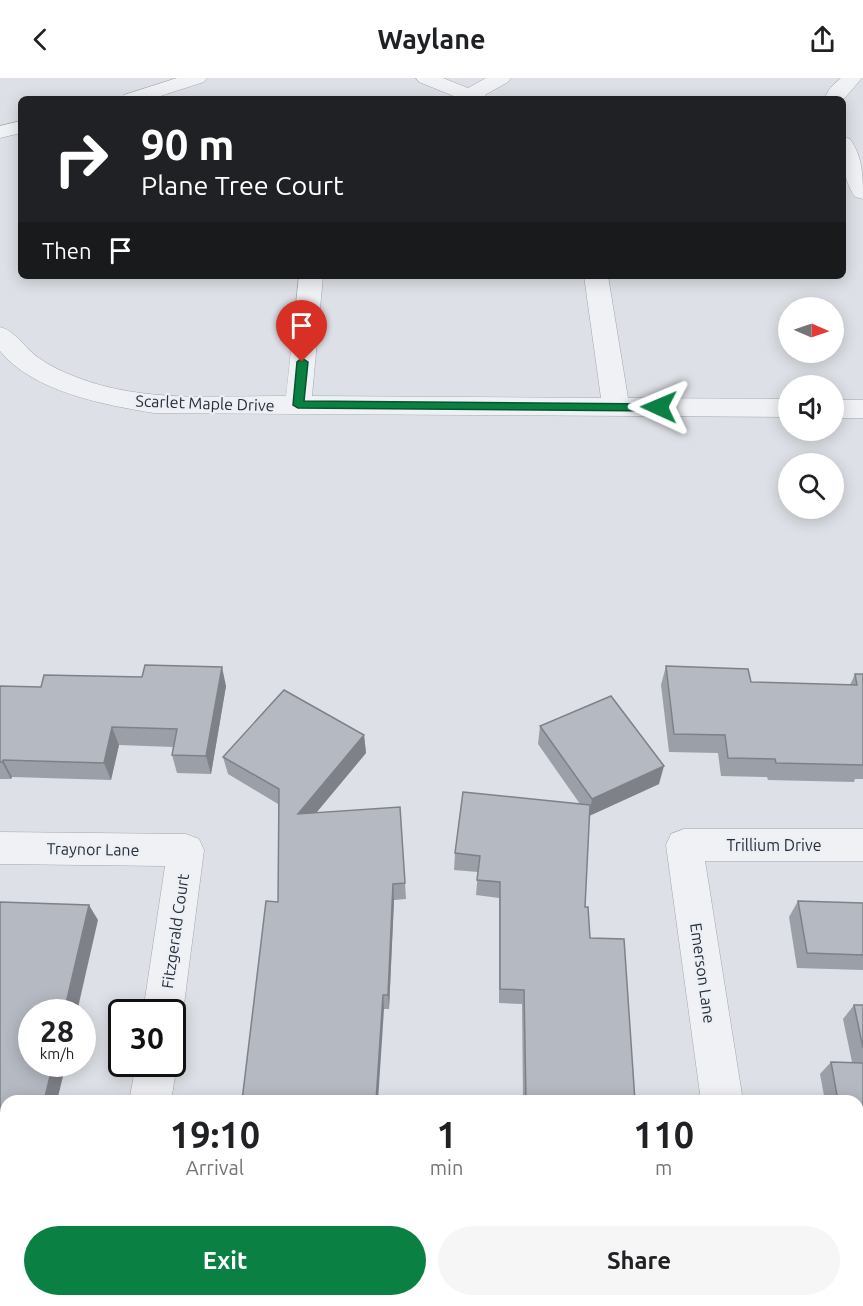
<!DOCTYPE html>
<html lang="en">
<head>
<meta charset="utf-8">
<style>
  body { margin:0; font-family:Ubuntu,sans-serif; background:#f6f6f6; color:#202124; height:100vh; display:flex; flex-direction:column; font-size:22px; white-space:nowrap }
  * { box-sizing:border-box; margin:0 }
  p { font-size:20px; color:#757577 }
  .icon { flex:none; width:33px; height:33px; fill:none; stroke:currentColor; stroke-width:2; stroke-linecap:round; stroke-linejoin:round }
  .map { position:relative; flex:1; overflow:hidden }
  .panel { position:absolute; left:0px; top:1017px; width:864px; height:212px; display:flex; flex-direction:column; background:#fff; border-radius:18px 18px 0 0; box-shadow:0 3px 15px #0003 }
  .panel>* { flex:none }
  .top-card { position:absolute; left:18px; top:18px; width:828px; height:183px; border-radius:9px; box-shadow:0 3px 15px #0003; background:#202124; color:#fff; overflow:hidden }
  .needle { width:39px; rotate:92deg }
  .controls { position:absolute; left:778px; top:219px; display:grid; gap:12px }
  .controls a { display:grid; place-items:center; width:66px; height:66px; border-radius:50%; background:#fff; box-shadow:0 3px 15px #0003; font-size:30px }
  .speed { position:absolute; left:18px; top:921px; display:flex; gap:12px; font-size:30px; font-weight:700; text-align:center }
  .speed>* { display:grid; place-content:center; width:78px; height:78px; border-radius:50%; background:#fff; box-shadow:0 3px 15px #0003; line-height:1 }
  .speed small { font-size:15px; font-weight:400 }
  .speed .limit { border:3px solid #111; border-radius:9px; background:#fff; color:#111 }
  .pin { position:absolute; display:grid; place-items:center; width:51px; height:51px; color:#fff; margin:-62px -26px; border-radius:50% 50% 50% 0; rotate:-45deg; box-shadow:0 0 6px #0007 }
  .pin .icon { rotate:45deg }
  .me { position:absolute; width:66px; margin:-33px; rotate:271deg; stroke-linejoin:round; filter:drop-shadow(0 0 4px #0008) }
  .turn { display:flex; align-items:center; gap:21px; height:126px; padding:0 24px; font-size:27px }
  .turn .icon { width:78px; height:78px; stroke-width:2.5 }
  .turn b { display:block; font-size:42px; line-height:51px }
  .then { display:flex; align-items:center; height:57px; padding:0 24px; background:#0003; gap:12px; font-size:22px }
  .eta { display:flex; justify-content:space-evenly; align-items:center; height:102px; text-align:center }
  .eta b { font-size:36px; font-weight:600; line-height:42px }
  .cta { display:flex; gap:12px; margin-top:auto; padding:12px 24px }
  .cta a { flex:1; height:69px; border-radius:36px; background:#0b8043; color:#fff; font-size:24px; font-weight:600; line-height:69px; text-align:center }
  .cta a+a { background:#f6f6f6; color:#202124 }
  header { display:flex; justify-content:space-between; align-items:center; height:78px; padding:0 24px; background:#fff; font-size:27px; font-weight:600 }
  .map>svg:first-child { display:block }
  .lines { fill:none; stroke-linecap:round; stroke-linejoin:round }
  .minor-casing { stroke:#a3a7af; stroke-width:1 }
  .minor { fill:#eff1f5; fill-rule:evenodd }
  .wall { fill:#9b9fa7 }
  .shaded-wall { fill:#7e8288 }
  .building { fill:#b4b9c2; stroke:#7e8288; stroke-width:1.5 }
  .route { fill:#0b8043; stroke:#07532c; stroke-width:1.5 }
  .labels { text-anchor:middle; stroke-width:4.5; stroke-linejoin:round; paint-order:stroke }
  .street-label { font-size:16px; fill:#272e3b; stroke:#eceff4 }
</style>
</head>
<body>
<header><svg class="icon" aria-label="back" viewBox="0 0 24 24"><path d="M15 5l-7 7 7 7"/></svg>Waylane<svg class="icon" aria-label="share" viewBox="0 0 24 24"><path d="M12 15V3M7 8l5-5 5 5M5 13v7h14v-7"/></svg></header>
<div class="map">
<svg width="863" height="1228" viewBox="0 0 863 1228">
  <rect width="100%" height="100%" fill="#dde0e6"/>
  <g class="lines">
    <!-- minor casing -->
    <g class="minor-casing">
      <g id="minor">
        <path d="M 177,0 L 207,0 L 204,4 L 151,21 L 121,21 L 124,17 Z"/>
        <path d="M 416,0 L 443,0 L 468,10 L 486,0 L 511,0 L 508,4 L 485,17 L 489,21 L 461,21 L 419,4 Z"/>
        <path d="M 841,0 L 862,0 L 843,22 L 824,21 L 830,10 Z"/>
        <path d="M 21,43 L 21,55 L 0,60 L 0,48 Z"/>
        <path d="M 843,59 L 850,61 C 863,79 863,99 863,121 L 855,119 C 842,100 843,80 843,59 Z"/>
        <path d="M 299,198 L 323,198 L 312,318 L 601,320 L 584,198 L 608,198 L 628,320 L 789,321 L 789,339 L 154,335 C 105,327 33,314 0,273 L 0,249 C 16,253 25,271 39,280 C 50,288 63,294 76,299 C 142,325 216,318 286,318 Z"/>
        <rect x="834" y="322" width="29" height="18"/>
        <path d="M 684,751 L 863,751 L 863,783 L 705,783 L 743,1023 L 701,1023 L 666,767 L 671,756 Z"/>
        <path d="M 0,754 L 186,756 L 199,761 L 204,772 L 183,934 L 177,948 L 172,950 L 172,934 L 143,934 L 165,788 L 0,786 Z"/>
        <path d="M 172,976 L 177,986 L 171,1023 L 129,1023 L 136,986 L 172,986 Z"/>
        <path d="M 99,1222 L 145,1222 L 144,1228 L 98,1228 Z"/>
        <rect x="729" y="1222" width="46" height="6"/>
      </g>
    </g>
    <!-- minor -->
    <use href="#minor" class="minor"/>
  </g>
  <!-- wall -->
  <g class="wall">
    <path d="M 666,588 L 751,604 L 850,607 L 855,596 L 863,596 L 863,701 L 855,701 L 854,704 L 768,702 L 767,699 L 721,698 L 718,675 L 669,674 L 661,607 Z"/>
    <path d="M 142,599 L 226,608 L 211,696 L 177,695 L 172,677 L 173,669 L 119,667 L 111,702 L 12,699 L 11,701 L 0,701 L 0,608 L 41,609 Z"/>
    <path d="M 540,648 L 659,706 L 589,738 L 585,829 L 590,860 L 635,1023 L 523,1023 L 522,926 L 499,925 L 499,820 L 476,817 L 478,794 L 454,792 L 455,775 L 580,726 L 538,666 Z"/>
    <path d="M 364,657 L 366,675 L 316,735 L 405,805 L 406,821 L 394,822 L 389,931 L 384,931 L 278,824 L 278,726 L 228,696 L 223,679 Z"/>
    <path d="M 798,823 L 863,825 L 863,892 L 797,890 L 789,839 Z"/>
    <path d="M 854,927 L 863,927 L 863,1166 L 858,1165 L 858,1023 L 825,1023 L 820,996 L 831,984 L 852,984 L 843,941 Z"/>
  </g>
  <!-- shaded-wall -->
  <g class="shaded-wall">
    <path d="M 222,589 L 226,608 L 211,696 L 206,678 Z"/>
    <path d="M 112,649 L 119,667 L 111,702 L 104,685 Z"/>
    <path d="M 364,657 L 366,675 L 301,753 L 298,736 Z"/>
    <path d="M 3,682 L 12,699 L 11,701 L 2,684 Z"/>
    <path d="M 664,688 L 659,706 L 589,738 L 592,721 Z"/>
    <path d="M 393,806 L 394,822 L 389,931 L 388,917 Z"/>
    <path d="M 89,827 L 98,842 L 77,934 L 64,934 Z"/>
    <path d="M 383,917 L 384,931 L 378,1023 L 376,1023 Z"/>
    <path d="M 53,986 L 66,986 L 57,1023 L 44,1023 Z"/>
    <path d="M 6,1222 L 21,1222 L 19,1228 L 5,1228 Z"/>
  </g>
  <!-- building -->
  <g class="building">
    <path d="M 145,587 L 222,589 L 206,678 L 172,677 L 177,651 L 112,649 L 104,685 L 3,682 L 2,684 L 0,684 L 0,608 L 41,609 L 44,597 L 142,599 Z"/>
    <path d="M 666,588 L 748,591 L 751,604 L 857,607 L 855,596 L 863,596 L 863,687 L 776,685 L 775,681 L 728,680 L 725,657 L 674,656 Z"/>
    <path d="M 284,612 L 364,657 L 298,736 L 400,729 L 405,805 L 393,806 L 388,917 L 383,917 L 376,1023 L 242,1023 L 266,823 L 278,824 L 279,711 L 223,679 Z"/>
    <path d="M 611,618 L 664,688 L 592,721 L 540,648 Z"/>
    <path d="M 463,714 L 590,727 L 585,829 L 588,829 L 590,860 L 624,861 L 635,1023 L 526,1023 L 524,912 L 500,911 L 500,804 L 477,802 L 480,778 L 455,775 Z"/>
    <path d="M 798,823 L 863,825 L 863,877 L 807,875 Z"/>
    <path d="M 0,824 L 89,827 L 64,934 L 32,934 L 32,986 L 53,986 L 44,1023 L 6,1023 L 6,1222 L 5,1228 L 0,1228 Z"/>
    <path d="M 854,927 L 863,927 L 863,970 Z"/>
    <path d="M 831,984 L 863,985 L 863,1148 L 858,1120 L 858,1023 L 838,1023 Z"/>
    <path d="M 223,1222 L 394,1222 L 393,1228 L 223,1228 Z"/>
    <rect x="501" y="1222" width="164" height="6"/>
  </g>
  <!-- route -->
  <path class="route" d="M 302,280 L 308,284 L 304,323 L 659,326 L 664,329 L 659,333 L 298,330 L 293,327 L 297,284 Z"/>
  <g class="labels">
    <!-- street labels -->
    <g class="street-label">
      <text transform="translate(205 325) rotate(2)" y="6">Scarlet Maple Drive</text>
      <text x="774" y="773">Trillium Drive</text>
      <text transform="translate(93 771) rotate(1)" y="6">Traynor Lane</text>
      <text transform="translate(175 853) rotate(-82)" y="6">Fitzgerald Court</text>
      <text transform="translate(703 895) rotate(82)" y="6">Emerson Lane</text>
    </g>
  </g>
</svg>
<div class="controls">
<a><svg class="needle" viewBox="-14 -14 28 28"><path d="M0-13l5 13h-10z" fill="#e53935"/><path d="M0 13l5-13h-10z" fill="#757577"/></svg></a>
<a><svg class="icon" aria-label="sound" viewBox="0 0 24 24"><path d="M4 9h4l5-4v14l-5-4H4zM17 9q2 3 0 6"/></svg></a>
<a><svg class="icon" aria-label="search" viewBox="0 0 24 24"><circle cx="10" cy="10" r="6"/><path d="M15 15l6 6"/></svg></a>
</div>
<div class="speed"><div>28<small>km/h</small></div><div class="limit">30</div></div>
<div class="pin" style="left:302px;top:284px;background:#d93025"><svg class="icon" aria-label="arrive" viewBox="0 0 24 24"><path d="M6 21V4h12l-3 4 3 4H6"/></svg></div>
<svg class="me" style="left:659px;top:329px" viewBox="-20 -20 40 40"><path d="M0-17L14 15 0 8-14 15z" fill="#0b8043" stroke="#fff" stroke-width="4"/></svg>
<div class="top-card">
<div class="turn"><svg class="icon" aria-label="right" viewBox="0 0 24 24"><path d="M7 20v-9h11M14 6l5 5-5 5"/></svg><div><b>90 m</b>Plane Tree Court</div></div>
<div class="then">Then<svg class="icon" aria-label="arrive" viewBox="0 0 24 24"><path d="M6 21V4h12l-3 4 3 4H6"/></svg></div>
</div>
<section class="panel">
<div class="eta">
<div><b>19:10</b><p>Arrival</p></div>
<div><b>1</b><p>min</p></div>
<div><b>110</b><p>m</p></div>
</div>
<div class="cta"><a>Exit</a><a>Share</a></div>
</section>
</div>
</body>
</html>
